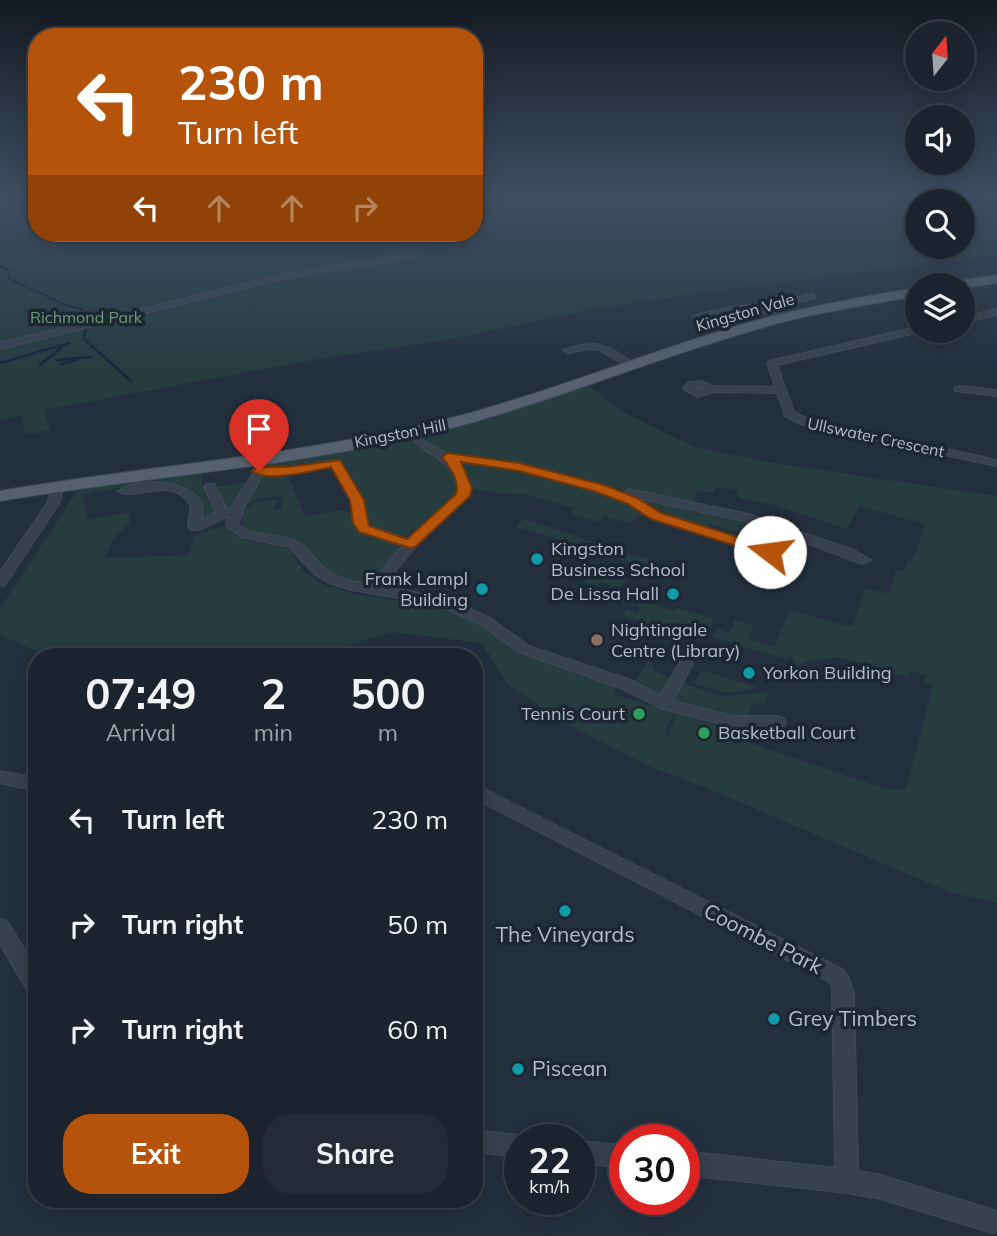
<!DOCTYPE html>
<html lang="en">
<head>
<meta charset="utf-8">
<style>
  body { margin:0; font-family:Mulish,sans-serif; background:#242b36; color:#f1f3f6; height:100vh; display:flex; flex-direction:column; font-size:26px; white-space:nowrap }
  * { box-sizing:border-box; margin:0 }
  p { font-size:23px; color:#a0a4aa }
  .icon { flex:none; width:38px; height:38px; fill:none; stroke:currentColor; stroke-width:2; stroke-linecap:round; stroke-linejoin:round }
  .map { position:relative; flex:1; overflow:hidden }
  .sheet { position:absolute; left:28px; top:648px; width:455px; height:560px; display:flex; flex-direction:column; background:#1b232e; border-radius:28px; box-shadow:0 4px 18px #0003,0 0 0 2px #39404a }
  .sheet>* { flex:none }
  .hud { position:absolute; left:28px; top:28px; width:455px; height:214px; border-radius:28px; box-shadow:0 4px 18px #0003,0 0 0 2px #39404a; background:#b45309; color:#fff; overflow:hidden }
  .needle { width:46px; rotate:17deg }
  .fabs { position:absolute; left:905px; top:21px; display:grid; gap:14px }
  .fabs a { display:grid; place-items:center; width:70px; height:70px; border-radius:50%; background:#1b232e; box-shadow:0 4px 18px #0003,0 0 0 2px #39404a; font-size:35px }
  .speed { position:absolute; left:504px; top:1124px; display:flex; gap:14px; font-size:35px; font-weight:700; text-align:center }
  .speed>* { display:grid; place-content:center; width:91px; height:91px; border-radius:50%; background:#1b232e; box-shadow:0 4px 18px #0003,0 0 0 2px #39404a; line-height:1 }
  .speed small { font-size:18px; font-weight:400 }
  .speed .limit { border:10px solid #d22; background:#fff; color:#111 }
  .pin { position:absolute; display:grid; place-items:center; width:60px; height:60px; color:#fff; margin:-72px -30px; border-radius:50% 50% 50% 0; rotate:-45deg; box-shadow:0 0 7px #0007 }
  .pin .icon { rotate:45deg }
  .me { position:absolute; width:77px; margin:-38px; rotate:285deg; stroke-linejoin:round; filter:drop-shadow(0 0 5px #0008) }
  .turn { display:flex; align-items:center; gap:24px; height:147px; padding:0 35px; font-size:32px }
  .turn .icon { width:91px; height:91px; stroke-width:2.5 }
  .turn b { display:block; font-size:49px; line-height:60px }
  .lanes { display:flex; align-items:center; height:66px; padding:0 35px; background:#0003; justify-content:center; gap:35px; direction:ltr }
  .lanes .off { opacity:.35 }
  .eta { display:flex; justify-content:space-evenly; align-items:center; height:119px; text-align:center }
  .eta b { font-size:42px; font-weight:700; line-height:49px }
  .cta { display:flex; gap:14px; margin-top:auto; padding:14px 35px }
  .cta a { flex:1; height:80px; border-radius:28px; background:#b45309; color:#fff; font-size:28px; font-weight:700; line-height:80px; text-align:center }
  .cta a+a { background:#242b36; color:#f1f3f6 }
  ul { padding:0; list-style:none }
  li { display:flex; align-items:center; gap:21px; height:105px; padding:0 35px }
  li div { flex:1 }
  li b { display:block; font-size:26px }
  li em { font-style:normal }
  .map>svg:first-child { display:block }
  .green { fill:#263c3f; fill-rule:evenodd }
  .lines { fill:none; stroke-linecap:round; stroke-linejoin:round }
  .stream-far1 { stroke:#17263c; stroke-width:2 }
  .stream { stroke:#17263c; stroke-width:2.5 }
  .minor-casing { stroke:#414a57; stroke-width:2 }
  .primary-casing { stroke:#414a57; stroke-width:2 }
  .minor { fill:#38414e; fill-rule:evenodd }
  .primary { fill:#56606e; fill-rule:evenodd }
  .route { fill:#b45309; stroke:#753606; stroke-width:2 }
  .culture-dot { fill:#0f9aa8; stroke:#1d2633; stroke-width:2.5 }
  .education-dot { fill:#8d6e63; stroke:#1d2633; stroke-width:2.5 }
  .leisure-dot { fill:#2e9e5b; stroke:#1d2633; stroke-width:2.5 }
  .labels { text-anchor:middle; stroke-width:7; stroke-linejoin:round; paint-order:stroke }
  .far-street-label { font-size:16px; fill:#b4bcc9; stroke:#1d2633 }
  .far-park-label { font-size:16px; fill:#6b9a76; stroke:#1d2633 }
  .poi-label { font-size:18px; fill:#b4bcc9; stroke:#1d2633; text-anchor:start }
  .near-poi-label { font-size:21px; fill:#b4bcc9; stroke:#1d2633; text-anchor:start }
  .near-street-label { font-size:21px; fill:#b4bcc9; stroke:#1d2633 }
</style>
</head>
<body>
<div class="map">
<svg width="997" height="1236" viewBox="0 0 997 1236">
  <rect width="100%" height="100%" fill="#242f3e"/>
  <!-- green -->
  <g class="green">
    <path d="M 0,197 L 37,197 L 37,233 L 474,233 L 474,197 L 997,197 L 997,255 L 704,292 L 585,311 L 452,339 L 318,359 L 44,410 L 50,430 L 26,435 L 21,415 L 0,421 ZM 917,201 L 962,201 L 962,247 L 917,247 Z"/>
    <path d="M 589,386 L 625,413 L 694,447 L 780,464 L 997,496 L 997,903 L 950,892 L 702,786 L 648,766 L 566,724 L 507,684 L 482,643 L 392,632 L 313,656 L 48,656 L 0,635 L 0,608 L 79,489 L 200,472 L 203,489 L 247,482 L 231,508 L 217,512 L 202,522 L 181,488 L 124,490 L 123,487 L 83,495 L 87,520 L 128,512 L 130,522 L 113,539 L 105,558 L 189,555 L 194,536 L 224,526 C 242,546 264,541 289,549 L 304,572 L 322,584 L 357,595 L 440,607 L 486,627 L 521,653 L 617,686 L 614,695 L 674,712 L 665,734 L 668,735 L 677,713 L 740,732 L 738,739 L 885,789 L 906,789 L 933,685 L 924,682 L 926,675 L 910,671 L 908,677 L 839,657 L 803,662 L 797,675 L 787,672 L 793,658 L 790,655 L 788,660 L 713,637 L 717,629 L 729,633 L 735,620 L 754,626 L 748,639 L 779,648 L 775,644 L 790,610 L 847,626 L 853,625 L 865,588 L 889,594 L 896,570 L 904,571 L 908,561 L 914,557 L 925,524 L 859,506 L 847,529 L 770,504 L 738,498 L 739,490 L 715,487 L 713,493 L 697,491 L 694,504 L 452,455 L 419,443 L 414,437 Z"/>
    <path d="M 408,438 L 413,444 L 448,461 L 461,487 L 450,500 L 405,537 L 376,530 L 366,523 L 339,462 L 290,470 L 265,469 L 268,462 Z"/>
    <path d="M 456,460 C 504,467 608,481 643,515 L 627,523 L 604,516 L 599,522 L 571,514 L 574,508 L 521,493 C 512,497 483,489 470,489 Z"/>
    <path d="M 261,473 L 287,473 L 305,517 L 341,510 L 350,513 L 360,531 L 397,546 L 399,550 C 394,558 390,573 383,579 C 368,593 336,578 323,567 C 313,558 307,546 296,539 C 279,530 258,540 243,528 L 242,514 L 252,503 L 279,499 L 272,509 L 283,508 L 281,505 L 284,497 C 269,496 256,498 243,506 Z"/>
    <path d="M 621,494 L 739,518 L 798,538 L 795,543 L 769,548 L 747,543 L 751,536 L 709,524 L 704,531 L 660,515 Z"/>
    <path d="M 524,519 L 596,543 L 592,549 L 516,527 Z"/>
    <path d="M 607,548 L 657,561 L 652,569 L 598,553 Z"/>
    <path d="M 592,562 L 630,573 L 620,588 L 600,582 L 597,586 L 586,584 L 582,573 Z"/>
    <path d="M 587,586 L 606,592 L 609,588 L 674,611 L 677,608 L 714,619 L 706,634 L 669,622 L 664,629 L 623,616 L 627,609 L 637,612 L 640,608 L 584,591 Z"/>
    <path d="M 649,658 L 654,671 L 670,679 L 659,695 L 633,686 Z"/>
    <path d="M 702,670 L 759,688 L 729,693 L 694,684 Z"/>
    <path d="M 681,683 L 723,696 L 769,692 L 764,703 L 755,703 L 748,714 L 739,718 L 676,703 L 673,697 Z"/>
  </g>
  <g class="lines">
    <!-- stream-far1 -->
    <g class="stream-far1">
      <path d="M 0,266 L 10,272 L 8,278 L 66,305 L 82,309"/>
      <path d="M 87,312 L 89,316"/>
    </g>
    <!-- stream -->
    <g class="stream">
      <path d="M 87,322 L 89,314"/>
      <path d="M 86,328 L 84,339 L 131,381"/>
      <path d="M 56,360 L 91,357"/>
      <path d="M 0,363 L 69,343"/>
      <path d="M 61,364 L 76,360"/>
      <path d="M 40,365 L 63,346"/>
    </g>
    <!-- minor casing -->
    <g class="minor-casing">
      <g id="minor">
        <path d="M 418,252 L 422,254 L 421,256 L 282,279 L 0,349 L 0,343 L 282,275 Z"/>
        <path d="M 812,293 L 816,296 L 815,298 L 791,304 L 787,301 Z"/>
        <path d="M 751,305 L 776,310 L 789,318 L 785,321 L 770,314 L 751,310 L 696,319 L 692,316 L 731,307 Z"/>
        <path d="M 997,309 L 997,315 L 962,323 L 962,317 Z"/>
        <path d="M 917,327 L 917,331 L 920,332 L 777,365 L 794,412 L 807,419 L 997,460 L 997,466 L 800,424 L 785,416 L 777,393 L 714,392 L 698,397 L 683,389 L 687,383 L 701,381 L 713,386 L 775,387 L 767,363 L 769,361 ZM 700,387 L 704,390 L 694,388 Z"/>
        <path d="M 596,344 L 612,349 L 638,366 L 630,368 L 599,350 L 589,349 L 568,353 L 563,350 L 580,345 Z"/>
        <path d="M 959,386 L 997,390 L 997,396 L 955,391 L 955,387 Z"/>
        <path d="M 409,429 L 425,442 L 448,454 L 519,464 L 603,485 L 622,493 L 628,489 L 748,514 L 851,549 L 871,560 L 864,564 L 859,563 L 810,544 L 787,557 L 764,555 L 652,519 L 628,504 L 595,491 L 518,470 L 457,462 L 468,482 L 469,496 L 415,547 L 396,570 L 394,588 L 435,596 L 459,604 L 490,618 L 529,646 L 631,680 L 660,696 L 681,660 L 691,660 L 693,664 L 673,701 L 732,716 L 778,716 L 784,718 L 786,722 L 784,726 L 750,729 L 732,727 L 661,708 L 621,688 L 519,652 L 480,624 L 449,610 L 432,604 L 352,590 L 329,583 L 314,574 L 289,547 L 241,537 L 226,526 L 228,516 L 198,530 L 190,530 L 188,524 L 191,506 C 172,473 135,503 118,491 C 139,475 213,479 201,520 L 216,512 L 204,487 L 206,484 L 214,484 L 227,509 L 231,508 L 252,475 L 259,455 L 267,455 L 269,457 L 266,468 L 288,468 L 335,460 L 339,461 L 363,500 L 368,526 L 408,539 L 457,495 C 461,459 421,455 404,432 ZM 332,467 L 351,500 L 354,523 L 360,532 L 402,546 L 382,570 L 381,586 C 359,583 335,581 320,564 C 312,556 307,546 296,541 C 278,532 255,538 238,525 L 244,508 L 263,474 L 288,474 ZM 635,498 L 741,520 L 799,540 L 785,549 L 765,547 L 660,513 Z"/>
        <path d="M 57,483 L 63,487 L 60,502 L 5,585 L 0,586 L 0,572 L 48,502 L 51,487 Z"/>
        <path d="M 0,771 L 37,778 L 37,791 L 0,783 Z"/>
        <path d="M 474,784 L 842,969 L 848,976 L 854,993 L 858,1171 L 881,1175 L 997,1211 L 997,1231 L 992,1233 L 881,1199 L 847,1193 L 684,1175 L 684,1151 L 835,1168 L 832,987 L 828,981 L 474,798 Z"/>
        <path d="M 0,919 L 7,921 L 37,969 L 37,997 L 30,995 L 0,944 Z"/>
        <path d="M 474,1130 L 520,1135 L 529,1139 L 520,1139 L 520,1157 L 474,1152 Z"/>
        <path d="M 579,1141 L 625,1145 L 625,1168 L 579,1163 Z"/>
      </g>
    </g>
    <!-- primary casing -->
    <g class="primary-casing">
      <g id="primary">
        <path d="M 997,275 L 997,283 L 962,288 L 962,285 L 951,285 L 957,281 Z"/>
        <path d="M 917,288 L 917,296 C 865,305 812,313 761,328 C 655,358 552,402 444,430 C 299,467 147,476 0,501 L 0,491 C 146,466 295,456 439,421 C 545,395 646,352 751,322 C 806,307 861,297 917,288 Z"/>
      </g>
    </g>
    <!-- minor -->
    <use href="#minor" class="minor"/>
    <!-- primary -->
    <use href="#primary" class="primary"/>
  </g>
  <!-- sky -->
  <linearGradient id="sky" x2="0" y2="1"><stop stop-color="#141a22"/><stop offset="0.53" stop-color="#3f4d63"/><stop offset="1" stop-color="#3f4d63" stop-opacity="0"/></linearGradient>
  <rect width="997" height="370" fill="url(#sky)"/>
  <!-- route -->
  <path class="route" d="M 448,453 L 519,463 L 604,485 L 637,498 L 661,513 L 776,549 L 778,552 L 776,555 L 765,555 L 651,519 L 628,504 L 594,491 L 519,471 L 461,462 L 472,488 L 470,496 L 415,547 L 410,548 L 359,532 L 353,523 L 350,500 L 331,467 C 312,471 267,483 252,471 L 259,467 L 288,467 L 340,460 L 364,500 L 369,526 L 407,539 L 456,494 C 460,481 450,467 442,457 Z"/>
  <!-- markers -->
  <g class="culture-dot">
    <circle cx="537" cy="559" r="7"/>
    <circle cx="482" cy="589" r="7"/>
    <circle cx="673" cy="594" r="7"/>
    <circle cx="749" cy="673" r="7"/>
    <circle cx="565" cy="911" r="7"/>
    <circle cx="774" cy="1019" r="7"/>
    <circle cx="518" cy="1069" r="7"/>
  </g>
  <circle class="education-dot" cx="597" cy="640" r="7"/>
  <g class="leisure-dot">
    <circle cx="639" cy="714" r="7"/>
    <circle cx="704" cy="733" r="7"/>
  </g>
  <g class="labels">
    <!-- far-street labels -->
    <g class="far-street-label">
      <text transform="translate(745 312) rotate(-16)" y="6">Kingston Vale</text>
      <text transform="translate(400 433) rotate(-11)" y="6">Kingston Hill</text>
      <text transform="translate(876 437) rotate(12)" y="6">Ullswater Crescent</text>
    </g>
    <!-- far-park labels -->
    <g class="far-park-label">
      <text x="86" y="323">Richmond Park</text>
    </g>
    <!-- poi labels -->
    <g class="poi-label">
      <text x="551" y="555">Kingston<tspan x="551" dy="21">Business School</tspan></text>
      <text x="468" y="585" text-anchor="end">Frank Lampl<tspan x="468" dy="21">Building</tspan></text>
      <text x="659" y="600" text-anchor="end">De Lissa Hall</text>
      <text x="611" y="636">Nightingale<tspan x="611" dy="21">Centre (Library)</tspan></text>
      <text x="763" y="679">Yorkon Building</text>
      <text x="625" y="720" text-anchor="end">Tennis Court</text>
      <text x="718" y="739">Basketball Court</text>
    </g>
    <!-- near-poi labels -->
    <g class="near-poi-label">
      <text x="565" y="942" text-anchor="middle">The Vineyards</text>
      <text x="788" y="1026">Grey Timbers</text>
      <text x="532" y="1076">Piscean</text>
    </g>
    <!-- near-street labels -->
    <g class="near-street-label">
      <text transform="translate(763 939) rotate(27)" y="7">Coombe Park</text>
    </g>
  </g>
</svg>
<div class="fabs">
<a><svg class="needle" viewBox="-14 -14 28 28"><path d="M0-13l5 13h-10z" fill="#e53935"/><path d="M0 13l5-13h-10z" fill="#a0a4aa"/></svg></a>
<a><svg class="icon" aria-label="sound" viewBox="0 0 24 24"><path d="M4 9h4l5-4v14l-5-4H4zM17 9q2 3 0 6"/></svg></a>
<a><svg class="icon" aria-label="search" viewBox="0 0 24 24"><circle cx="10" cy="10" r="6"/><path d="M15 15l6 6"/></svg></a>
<a><svg class="icon" aria-label="layers" viewBox="0 0 24 24"><path d="M12 4l9 5-9 5-9-5zM3 14l9 5 9-5"/></svg></a>
</div>
<div class="speed"><div>22<small>km/h</small></div><div class="limit">30</div></div>
<div class="pin" style="left:259px;top:471px;background:#d93025"><svg class="icon" aria-label="arrive" viewBox="0 0 24 24"><path d="M6 21V4h12l-3 4 3 4H6"/></svg></div>
<svg class="me" style="left:770px;top:552px" viewBox="-20 -20 40 40"><circle r="19" fill="#fff"/><path d="M0-13L10 11 0 6-10 11z" fill="#b45309"/></svg>
<div class="hud">
<div class="turn"><svg class="icon" aria-label="left" viewBox="0 0 24 24"><path d="M17 20v-9H6M10 6l-5 5 5 5"/></svg><div><b>230 m</b>Turn left</div></div>
<div class="lanes"><svg class="icon" aria-label="left" viewBox="0 0 24 24"><path d="M17 20v-9H6M10 6l-5 5 5 5"/></svg><svg class="icon off" aria-label="ahead" viewBox="0 0 24 24"><path d="M12 20V5M6 11l6-6 6 6"/></svg><svg class="icon off" aria-label="ahead" viewBox="0 0 24 24"><path d="M12 20V5M6 11l6-6 6 6"/></svg><svg class="icon off" aria-label="right" viewBox="0 0 24 24"><path d="M7 20v-9h11M14 6l5 5-5 5"/></svg></div>
</div>
<section class="sheet">
<div class="eta">
<div><b>07:49</b><p>Arrival</p></div>
<div><b>2</b><p>min</p></div>
<div><b>500</b><p>m</p></div>
</div>
<ul>
<li><svg class="icon" aria-label="left" viewBox="0 0 24 24"><path d="M17 20v-9H6M10 6l-5 5 5 5"/></svg><div><b>Turn left</b></div><em>230 m</em></li>
<li><svg class="icon" aria-label="right" viewBox="0 0 24 24"><path d="M7 20v-9h11M14 6l5 5-5 5"/></svg><div><b>Turn right</b></div><em>50 m</em></li>
<li><svg class="icon" aria-label="right" viewBox="0 0 24 24"><path d="M7 20v-9h11M14 6l5 5-5 5"/></svg><div><b>Turn right</b></div><em>60 m</em></li>
</ul>
<div class="cta"><a>Exit</a><a>Share</a></div>
</section>
</div>
</body>
</html>
